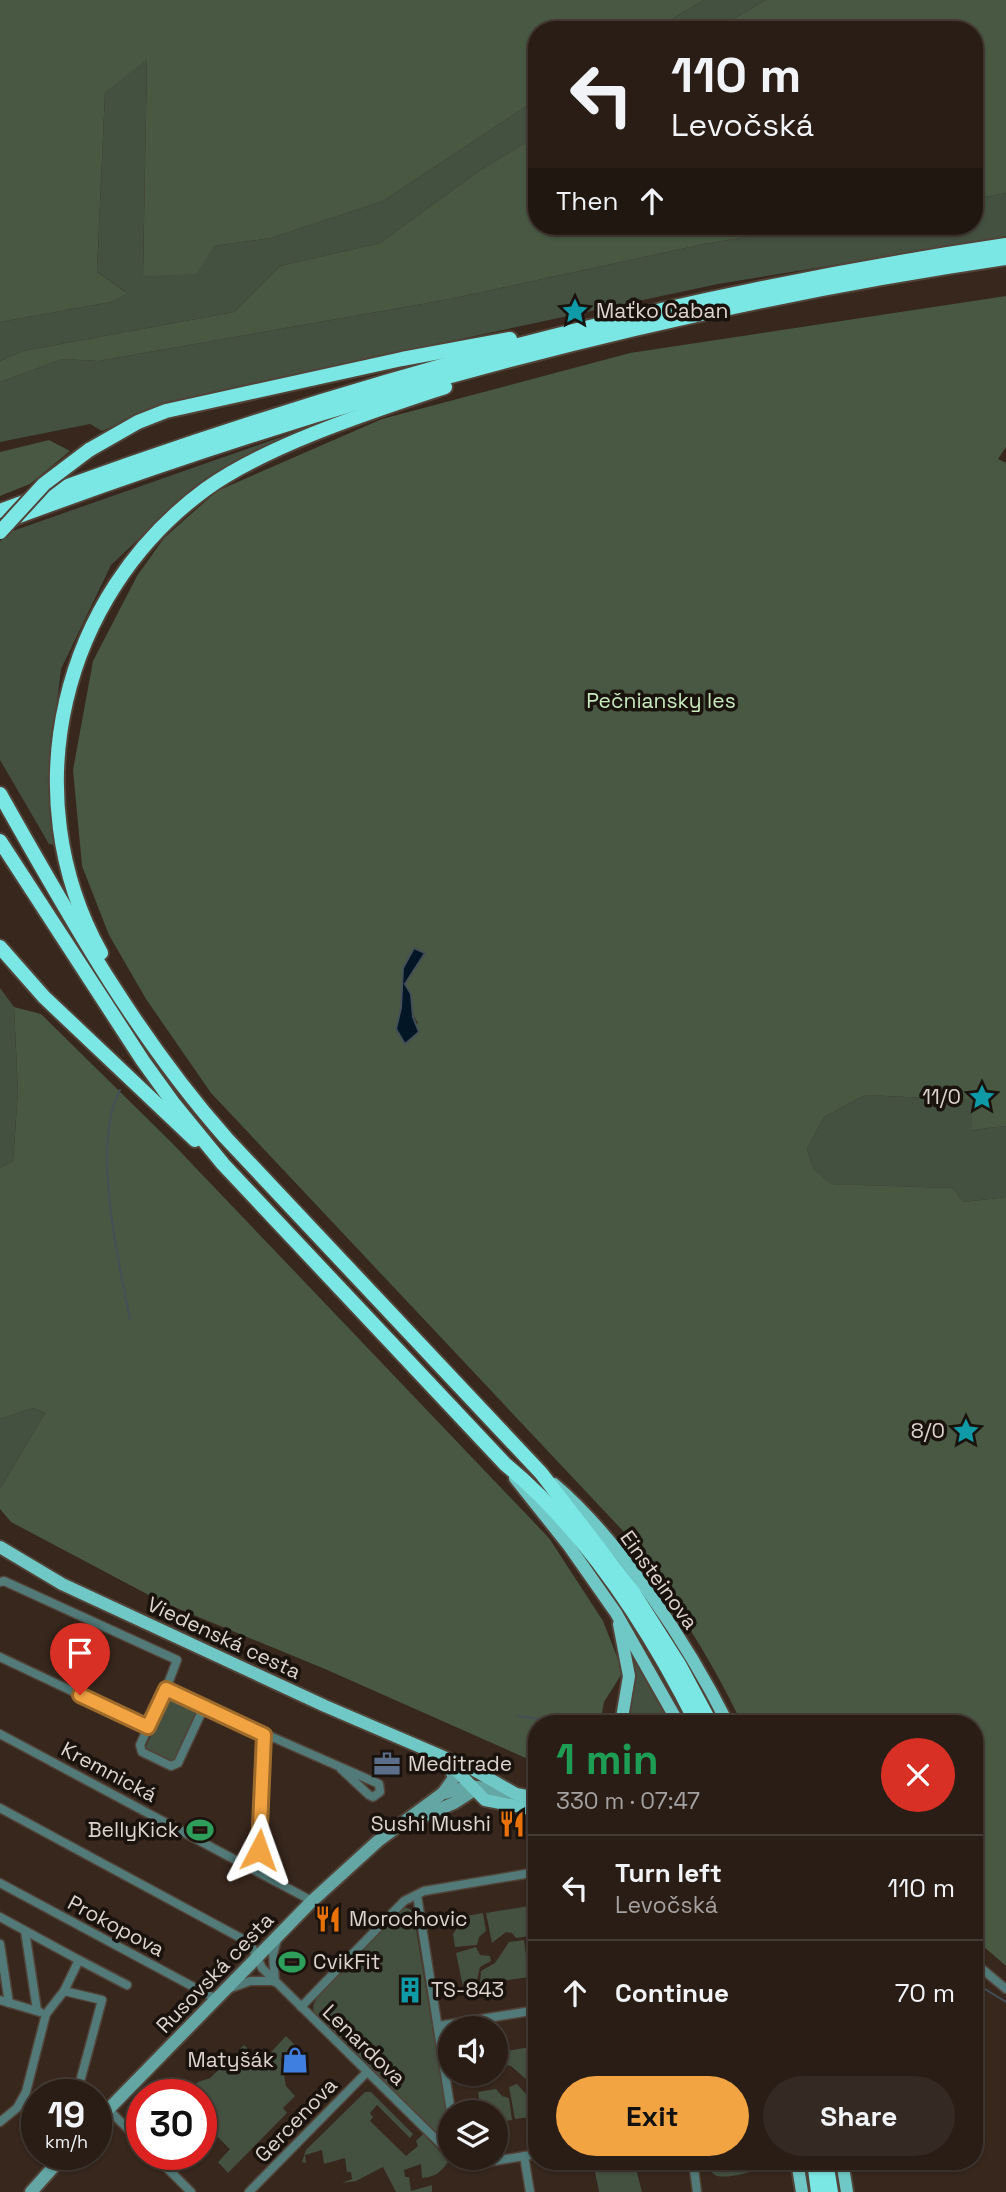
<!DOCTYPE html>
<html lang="en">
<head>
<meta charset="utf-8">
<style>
  body { margin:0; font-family:"Space Grotesk",sans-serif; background:#352a23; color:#f1f3f6; height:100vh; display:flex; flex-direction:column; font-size:26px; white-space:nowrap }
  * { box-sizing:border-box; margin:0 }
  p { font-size:23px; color:#a5a2a1 }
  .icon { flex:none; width:38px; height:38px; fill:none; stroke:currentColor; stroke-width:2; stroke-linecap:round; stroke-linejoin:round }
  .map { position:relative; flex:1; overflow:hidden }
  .details { position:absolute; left:528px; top:1715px; width:455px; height:455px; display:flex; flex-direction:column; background:#291d16; border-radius:28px; box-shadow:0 2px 5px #0004,0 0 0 2px #453b35 }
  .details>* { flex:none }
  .guide { position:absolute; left:528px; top:21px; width:455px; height:214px; border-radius:28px; box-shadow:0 2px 5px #0004,0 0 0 2px #453b35; background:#291d16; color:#f1f3f6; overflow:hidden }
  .tools { position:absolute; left:438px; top:2016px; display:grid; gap:14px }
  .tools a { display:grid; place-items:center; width:70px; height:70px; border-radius:50%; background:#291d16; box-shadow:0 2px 5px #0004,0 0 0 2px #453b35; font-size:35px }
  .speed { position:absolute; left:21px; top:2079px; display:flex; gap:14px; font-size:35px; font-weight:700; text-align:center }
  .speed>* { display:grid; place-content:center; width:91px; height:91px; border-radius:50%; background:#291d16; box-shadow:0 2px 5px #0004,0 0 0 2px #453b35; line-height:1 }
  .speed small { font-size:18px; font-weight:400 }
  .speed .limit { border:10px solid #d22; background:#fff; color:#111 }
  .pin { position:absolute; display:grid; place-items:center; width:60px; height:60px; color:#fff; margin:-72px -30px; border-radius:50% 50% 50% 0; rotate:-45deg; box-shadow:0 0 7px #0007 }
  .pin .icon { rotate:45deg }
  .me { position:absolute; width:77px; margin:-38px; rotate:4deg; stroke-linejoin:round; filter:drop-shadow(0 0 5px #0008) }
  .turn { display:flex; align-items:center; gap:24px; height:147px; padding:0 28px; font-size:32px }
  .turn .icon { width:91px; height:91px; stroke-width:2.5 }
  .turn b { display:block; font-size:49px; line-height:60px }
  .then { display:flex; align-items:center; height:66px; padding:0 28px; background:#0003; gap:14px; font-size:26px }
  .round { display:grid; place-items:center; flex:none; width:74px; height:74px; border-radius:37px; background:#352a23 }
  .headline { display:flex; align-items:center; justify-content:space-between; height:119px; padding:0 28px }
  h1 { font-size:42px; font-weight:700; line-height:52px; color:#1e9e55 }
  .action { display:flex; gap:14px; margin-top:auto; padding:14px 28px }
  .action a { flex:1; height:80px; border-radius:42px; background:#f3a442; color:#111; font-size:28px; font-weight:700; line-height:80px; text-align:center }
  .action a+a { background:#352a23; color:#f1f3f6 }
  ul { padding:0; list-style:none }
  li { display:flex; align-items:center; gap:21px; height:105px; padding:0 28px; border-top:2px solid #453b35 }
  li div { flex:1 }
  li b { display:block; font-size:26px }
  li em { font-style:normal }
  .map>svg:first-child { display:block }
  .green { fill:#445040 }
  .forest { fill:#485842; fill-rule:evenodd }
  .water { fill:#021625; stroke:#444f57; stroke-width:2 }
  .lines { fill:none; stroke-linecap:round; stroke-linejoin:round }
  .stream { stroke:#444f57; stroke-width:2 }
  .street-casing { stroke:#524339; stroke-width:11 }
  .secondary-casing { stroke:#524339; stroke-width:16 }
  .primary-casing { stroke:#524339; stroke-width:16 }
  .highway-casing { stroke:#524339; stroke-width:18 }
  .street { stroke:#517a78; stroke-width:8 }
  .secondary { stroke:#63a6a4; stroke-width:12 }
  .primary { stroke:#6fc8c5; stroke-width:12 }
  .highway { stroke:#7ae7e4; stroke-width:14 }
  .highway-bridge-casing { stroke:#524339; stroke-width:18; stroke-linecap:butt }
  .highway-bridge { stroke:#7ae7e4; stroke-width:14 }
  .route-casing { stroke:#9e6b2b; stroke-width:18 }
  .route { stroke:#f3a442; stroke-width:12 }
  .labels { text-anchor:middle; stroke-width:7; stroke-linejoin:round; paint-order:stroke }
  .poi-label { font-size:21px; fill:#ded4cd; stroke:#19120d; text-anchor:start }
  .park-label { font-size:21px; fill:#c8eabd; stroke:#19120d }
  .street-label { font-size:21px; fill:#ded4cd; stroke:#19120d }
</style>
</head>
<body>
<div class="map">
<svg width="1006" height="2192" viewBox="0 0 1006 2192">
  <rect width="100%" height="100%" fill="#37271d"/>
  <!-- green -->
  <g class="green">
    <path d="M 704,0 L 766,0 L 715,30 L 653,30 Z"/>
    <path d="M 147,58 L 143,275 L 214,246 L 271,238 L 383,201 L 537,99 L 537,136 L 479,171 L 380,243 L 280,266 L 234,312 L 23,351 L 0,361 L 0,322 L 111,302 L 126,292 L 97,272 L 105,93 Z"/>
    <path d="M 1006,193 L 1006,237 L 718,284 L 212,392 L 153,409 L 102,431 L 90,424 L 0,442 L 0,382 L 63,359 L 98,361 L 445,300 L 704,244 L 812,226 L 975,226 L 975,199 Z"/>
    <path d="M 301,430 L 192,489 L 111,565 L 61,669 L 48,778 L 59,845 L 49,844 L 0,760 L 0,542 L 4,534 Z"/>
    <path d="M 0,988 L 14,1007 L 18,1091 L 13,1161 L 0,1168 Z"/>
    <path d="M 865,1095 L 972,1100 L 972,1130 L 1006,1126 L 1006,1197 L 964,1202 L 952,1188 L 829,1184 L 813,1168 L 807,1149 L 824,1117 Z"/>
    <path d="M 33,1408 L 45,1413 L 0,1489 L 0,1419 Z"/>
    <path d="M 631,1648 L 671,1724 L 625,1724 L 633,1673 Z"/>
    <path d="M 170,1696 L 199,1709 L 174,1762 L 145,1748 Z"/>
    <path d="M 529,1906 L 536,1935 L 516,1938 L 512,1933 L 506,1932 L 492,1943 L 486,1913 Z"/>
    <path d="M 404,1907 L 416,1911 L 419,1916 L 414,1917 L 450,2133 L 450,2142 L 446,2144 L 314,2016 L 313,2006 L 318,1995 Z"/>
    <path d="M 483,1913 L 486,1931 L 479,1937 L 477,1945 L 455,1947 L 453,1934 L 466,1916 Z"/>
    <path d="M 524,1940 L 529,1977 L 480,1984 L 481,1971 L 495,1963 L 509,1942 Z"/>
    <path d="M 476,1947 L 480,1955 L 490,1956 L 491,1961 L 480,1967 L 476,1985 L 463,1987 L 456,1953 Z"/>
    <path d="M 286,2036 L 304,2054 L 281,2058 L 286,2086 L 295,2096 L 283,2108 L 287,2113 L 228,2173 L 218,2162 L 230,2149 L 201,2121 L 201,2111 L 206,2105 L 201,2095 L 190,2090 L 198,2082 L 210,2078 L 244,2045 L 262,2062 Z"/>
    <path d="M 537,2046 L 537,2060 L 531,2066 L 533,2080 L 528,2081 L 511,2066 L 495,2063 L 495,2053 Z"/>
    <path d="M 517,2084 L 526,2094 L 537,2089 L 537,2116 L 515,2119 L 509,2087 Z"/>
    <path d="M 496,2089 L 502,2096 L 509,2098 L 512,2120 L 499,2122 L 495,2112 L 481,2109 L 478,2092 Z"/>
    <path d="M 365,2092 L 371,2092 L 413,2134 L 410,2138 L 377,2105 L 370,2113 L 373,2117 L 370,2121 L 406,2156 L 418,2146 L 416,2141 L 423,2134 L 449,2161 C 440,2172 438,2176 422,2178 L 421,2164 L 404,2170 L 405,2177 L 409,2177 L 411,2191 L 432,2185 L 432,2192 L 396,2192 L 383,2167 L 356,2181 L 342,2183 L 352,2179 L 351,2172 L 347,2172 L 345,2158 L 324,2164 L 322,2150 L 305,2155 L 306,2163 L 302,2162 L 306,2150 Z"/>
    <path d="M 606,2161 L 634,2161 L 642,2192 L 599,2192 L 594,2167 L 606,2165 Z"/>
    <path d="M 706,2161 L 775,2161 C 767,2169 725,2181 715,2175 C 710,2172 708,2166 706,2161 Z"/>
  </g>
  <!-- forest -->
  <g class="forest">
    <path d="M 0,0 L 704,0 L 653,30 L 537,30 L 537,99 L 383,201 L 271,238 L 214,246 L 196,274 L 143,276 L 147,59 L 105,93 L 97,272 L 127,293 L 111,302 L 0,322 Z"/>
    <path d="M 766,0 L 1006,0 L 1006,193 L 975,199 L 975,30 L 715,30 Z"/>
    <path d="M 537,136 L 537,226 L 812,226 L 704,244 L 445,300 L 98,361 L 63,359 L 0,382 L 0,361 L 23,351 L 234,312 L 280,266 L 380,243 L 479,171 Z"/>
    <path d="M 1006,296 L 1006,447 L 998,459 L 1006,463 L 1006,1126 L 972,1130 L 972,1100 L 865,1095 L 824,1117 L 807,1149 L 813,1168 L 830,1184 L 952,1188 L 964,1202 L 1006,1197 L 1006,1966 L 975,1939 L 975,1724 L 742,1724 C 710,1655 668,1594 624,1532 L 211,1093 L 146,999 L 109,935 L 82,866 L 73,770 L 93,661 L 137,576 L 164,538 L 217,491 L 382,419 L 630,353 ZM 414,948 L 425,953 L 405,984 C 412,996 409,1012 418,1023 L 405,1043 L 396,1029 L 401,1008 L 403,968 Z"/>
    <path d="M 49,440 L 70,451 L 30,484 L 0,496 L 0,452 Z"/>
    <path d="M 14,1007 L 41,1014 L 172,1143 L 549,1538 L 603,1621 L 623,1672 L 604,1702 L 600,1724 L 537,1724 L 537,1763 L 325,1669 L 162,1602 L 11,1522 L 0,1509 L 0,1489 L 45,1413 L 33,1408 L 0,1419 L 0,1168 L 13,1161 L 18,1091 Z"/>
  </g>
  <!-- water -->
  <path class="water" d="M 414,948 L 425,953 L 405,984 L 411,994 L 413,1017 L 419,1032 L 405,1044 L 396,1029 L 401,1008 L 403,968 Z"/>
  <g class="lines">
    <!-- stream -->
    <g class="stream">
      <path d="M 120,1090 C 91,1143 118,1260 130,1319"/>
      <path d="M 518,1716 L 539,1719 L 543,1724"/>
      <path d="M 975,1882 L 978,1883"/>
      <path d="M 975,1983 L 1006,2002"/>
    </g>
    <!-- street casing -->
    <g class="street-casing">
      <g id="street">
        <path d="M 0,1582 L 4,1581 L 177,1660 L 166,1689"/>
        <path d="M 0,1657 L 148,1727"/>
        <path d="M 166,1689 L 204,1707 L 178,1763 L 171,1766 L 142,1752 L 140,1745 Z"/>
        <path d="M 204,1707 L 379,1784 L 380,1792 L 373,1797 L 369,1795 L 341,1769"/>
        <path d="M 0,1734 L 312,1901"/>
        <path d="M 0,1808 L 250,1943 L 262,1968 L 450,2153"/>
        <path d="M 258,1872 L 264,1735"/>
        <path d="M 0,1883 L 216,1999"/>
        <path d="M 417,1895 L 451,2112"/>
        <path d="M 0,1917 L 79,1960 L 64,1991 L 46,2014 L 26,2092 L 17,2108 L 0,2122"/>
        <path d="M 25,1931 L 37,2010"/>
        <path d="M 0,1944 L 9,2003"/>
        <path d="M 79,1960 L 127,1985"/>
        <path d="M 975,1963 L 1006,1989"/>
        <path d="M 275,1982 L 273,1954 L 277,1940"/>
        <path d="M 231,1988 L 250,1981 L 273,1981"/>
        <path d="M 64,1991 L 102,2000 L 77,2093 L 73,2095"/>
        <path d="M 0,2000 L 40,2012"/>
        <path d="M 301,2007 L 404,1901 L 424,1891 L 537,1872"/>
        <path d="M 438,2026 L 537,2010"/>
        <path d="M 109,2110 L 142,2143"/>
        <path d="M 153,2154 L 191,2192"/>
        <path d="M 524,2156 L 530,2192"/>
        <path d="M 456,2158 L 476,2164 L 537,2154"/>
        <path d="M 693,2161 L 697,2192"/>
        <path d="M 249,2192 L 367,2072"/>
      </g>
    </g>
    <!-- secondary casing -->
    <g class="secondary-casing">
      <g id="secondary">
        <path d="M 445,1793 L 470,1786 L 512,1793"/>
        <path d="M 421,1817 L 454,1803 L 479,1787"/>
        <path d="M 96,2122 L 312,1901 L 378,1841 L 443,1793 L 454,1778 L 449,1765"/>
        <path d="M 31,2192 L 65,2154"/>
      </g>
    </g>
    <!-- primary casing -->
    <g class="primary-casing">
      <g id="primary">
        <path d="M 515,1478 L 569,1546 L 616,1613 L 679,1724"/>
        <path d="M 554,1484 C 620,1540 689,1646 728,1724"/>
        <path d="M 0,1547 L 62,1584 L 325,1706 L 474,1770 L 516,1794 L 537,1798"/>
        <path d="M 619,1624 L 629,1676 L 621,1724"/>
        <path d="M 452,1766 L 485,1800 L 537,1810"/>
        <path d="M 797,2161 L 802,2192"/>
        <path d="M 842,2161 L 847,2192"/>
      </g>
    </g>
    <!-- highway casing -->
    <g class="highway-casing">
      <g id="highway">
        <path d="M 89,450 L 138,422 L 166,411 L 402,359 L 510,339"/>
        <path d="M 0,511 C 326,388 661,296 1006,245"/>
        <path d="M 11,519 C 333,399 666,308 1006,258"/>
        <path d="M 0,794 C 68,914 134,1034 226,1138 L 541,1473 L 633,1592 L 680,1666 L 711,1724"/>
        <path d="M 0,841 L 143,1061 L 174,1104 L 223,1164 L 505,1464 C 586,1531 650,1630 697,1724"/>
        <path d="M 0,947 L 44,997 L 195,1140"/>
        <path d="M 101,953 C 13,794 61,595 206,489 C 267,445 373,411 445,387"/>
        <path d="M 814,2161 L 818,2192"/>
        <path d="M 826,2161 L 831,2192"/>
      </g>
    </g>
    <!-- street -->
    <use href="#street" class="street"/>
    <!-- secondary -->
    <use href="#secondary" class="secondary"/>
    <!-- primary -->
    <use href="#primary" class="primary"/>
    <!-- highway -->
    <use href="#highway" class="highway"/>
    <!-- highway-bridge casing -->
    <g class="highway-bridge-casing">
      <path id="highway-bridge" d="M 0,532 L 44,484 L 89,450"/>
    </g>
    <!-- highway-bridge -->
    <use href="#highway-bridge" class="highway-bridge"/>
  </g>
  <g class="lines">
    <!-- route casing -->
    <g class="route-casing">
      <path id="route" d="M 80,1695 L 148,1727 L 166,1689 L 264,1735 L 259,1850"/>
    </g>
    <!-- route -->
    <use href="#route" class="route"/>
  </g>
  <!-- icons -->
  <defs>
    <g id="sight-bare" transform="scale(2.1)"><path d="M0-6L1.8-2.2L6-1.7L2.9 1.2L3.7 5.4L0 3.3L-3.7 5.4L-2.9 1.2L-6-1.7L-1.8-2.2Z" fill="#0f9aa8" stroke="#19120d" stroke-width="2.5" paint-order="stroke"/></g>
    <g id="office-bare" transform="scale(2.1)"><path d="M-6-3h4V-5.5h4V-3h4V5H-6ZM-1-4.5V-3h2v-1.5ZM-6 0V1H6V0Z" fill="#5c6f8a" stroke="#19120d" stroke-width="2.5" paint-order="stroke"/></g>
    <g id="restaurant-bare" transform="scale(2.1)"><path d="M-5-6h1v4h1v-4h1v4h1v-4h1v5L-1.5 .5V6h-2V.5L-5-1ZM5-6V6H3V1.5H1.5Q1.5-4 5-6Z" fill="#e8710a" stroke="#19120d" stroke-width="2.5" paint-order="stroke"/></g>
    <g id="stadium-bare" transform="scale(2.1)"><path d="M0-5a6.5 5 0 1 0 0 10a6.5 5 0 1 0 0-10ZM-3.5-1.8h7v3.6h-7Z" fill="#2e9e5b" stroke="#19120d" stroke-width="2.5" paint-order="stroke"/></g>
    <g id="building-bare" transform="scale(2.1)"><path d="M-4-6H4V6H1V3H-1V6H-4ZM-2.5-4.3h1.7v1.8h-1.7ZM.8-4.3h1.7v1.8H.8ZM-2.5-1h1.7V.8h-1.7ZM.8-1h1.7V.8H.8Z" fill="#0f9aa8" stroke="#19120d" stroke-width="2.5" paint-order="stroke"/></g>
    <g id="shop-bare" transform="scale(2.1)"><path d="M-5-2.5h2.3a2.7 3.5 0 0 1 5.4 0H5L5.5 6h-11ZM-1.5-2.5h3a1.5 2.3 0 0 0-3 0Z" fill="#3f7fe0" stroke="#19120d" stroke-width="2.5" paint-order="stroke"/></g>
  </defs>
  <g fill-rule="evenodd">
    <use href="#sight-bare" x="575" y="311"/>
    <use href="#sight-bare" x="982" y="1097"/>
    <use href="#sight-bare" x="966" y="1431"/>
    <use href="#office-bare" x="387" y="1764"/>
    <use href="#restaurant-bare" x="512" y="1824"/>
    <use href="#stadium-bare" x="200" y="1830"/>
    <use href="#restaurant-bare" x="328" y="1919"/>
    <use href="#stadium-bare" x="292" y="1962"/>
    <use href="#building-bare" x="410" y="1990"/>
    <use href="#shop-bare" x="295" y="2060"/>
  </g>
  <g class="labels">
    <!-- poi labels -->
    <g class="poi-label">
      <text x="596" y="318">Maťko Caban</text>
      <text x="961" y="1104" text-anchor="end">11/0</text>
      <text x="945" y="1438" text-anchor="end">8/0</text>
      <text x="408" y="1771">Meditrade</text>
      <text x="491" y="1831" text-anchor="end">Sushi Mushi</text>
      <text x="179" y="1837" text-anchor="end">BellyKick</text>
      <text x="349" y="1926">Morochovic</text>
      <text x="313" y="1969">CvikFit</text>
      <text x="431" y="1997">TS-843</text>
      <text x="274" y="2067" text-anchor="end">Matyšák</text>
    </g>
    <!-- park labels -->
    <g class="park-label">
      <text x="661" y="708">Pečniansky les</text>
    </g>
    <!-- street labels -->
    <g class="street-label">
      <text transform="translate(659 1580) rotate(54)" y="7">Einsteinova</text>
      <text transform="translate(224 1638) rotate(25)" y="7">Viedenská cesta</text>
      <text transform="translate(109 1772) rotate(28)" y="7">Kremnická</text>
      <text transform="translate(116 1926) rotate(28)" y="7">Prokopova</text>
      <text transform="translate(215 1973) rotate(-46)" y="7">Rusovská cesta</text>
      <text transform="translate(364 2045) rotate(44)" y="7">Lenardova</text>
      <text transform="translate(296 2120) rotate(-46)" y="7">Gercenova</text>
    </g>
  </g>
</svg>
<div class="tools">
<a><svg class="icon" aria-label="sound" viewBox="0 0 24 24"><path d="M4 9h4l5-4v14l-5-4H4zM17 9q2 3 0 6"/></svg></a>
<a><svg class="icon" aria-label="layers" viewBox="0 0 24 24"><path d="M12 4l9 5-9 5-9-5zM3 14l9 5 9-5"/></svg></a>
</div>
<div class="speed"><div>19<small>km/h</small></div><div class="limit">30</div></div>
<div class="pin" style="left:80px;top:1695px;background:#d93025"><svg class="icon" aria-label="arrive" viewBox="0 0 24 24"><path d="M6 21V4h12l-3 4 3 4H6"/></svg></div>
<svg class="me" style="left:259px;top:1850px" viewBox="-20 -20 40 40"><path d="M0-17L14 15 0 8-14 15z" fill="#f3a442" stroke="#fff" stroke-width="4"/></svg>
<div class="guide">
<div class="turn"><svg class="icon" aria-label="left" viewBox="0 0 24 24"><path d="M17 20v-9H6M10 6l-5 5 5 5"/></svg><div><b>110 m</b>Levočská</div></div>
<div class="then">Then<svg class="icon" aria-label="ahead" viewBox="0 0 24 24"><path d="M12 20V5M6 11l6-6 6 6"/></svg></div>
</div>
<section class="details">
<div class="headline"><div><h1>1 min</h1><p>330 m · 07:47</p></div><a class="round" style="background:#d93025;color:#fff"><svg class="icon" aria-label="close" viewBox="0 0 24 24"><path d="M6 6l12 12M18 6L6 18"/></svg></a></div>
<ul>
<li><svg class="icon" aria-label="left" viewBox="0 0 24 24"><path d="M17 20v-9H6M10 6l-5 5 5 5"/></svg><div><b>Turn left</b><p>Levočská</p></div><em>110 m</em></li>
<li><svg class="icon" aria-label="ahead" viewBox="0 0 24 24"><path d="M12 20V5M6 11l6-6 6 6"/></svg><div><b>Continue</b></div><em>70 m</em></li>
</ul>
<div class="action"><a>Exit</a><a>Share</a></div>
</section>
</div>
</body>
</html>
